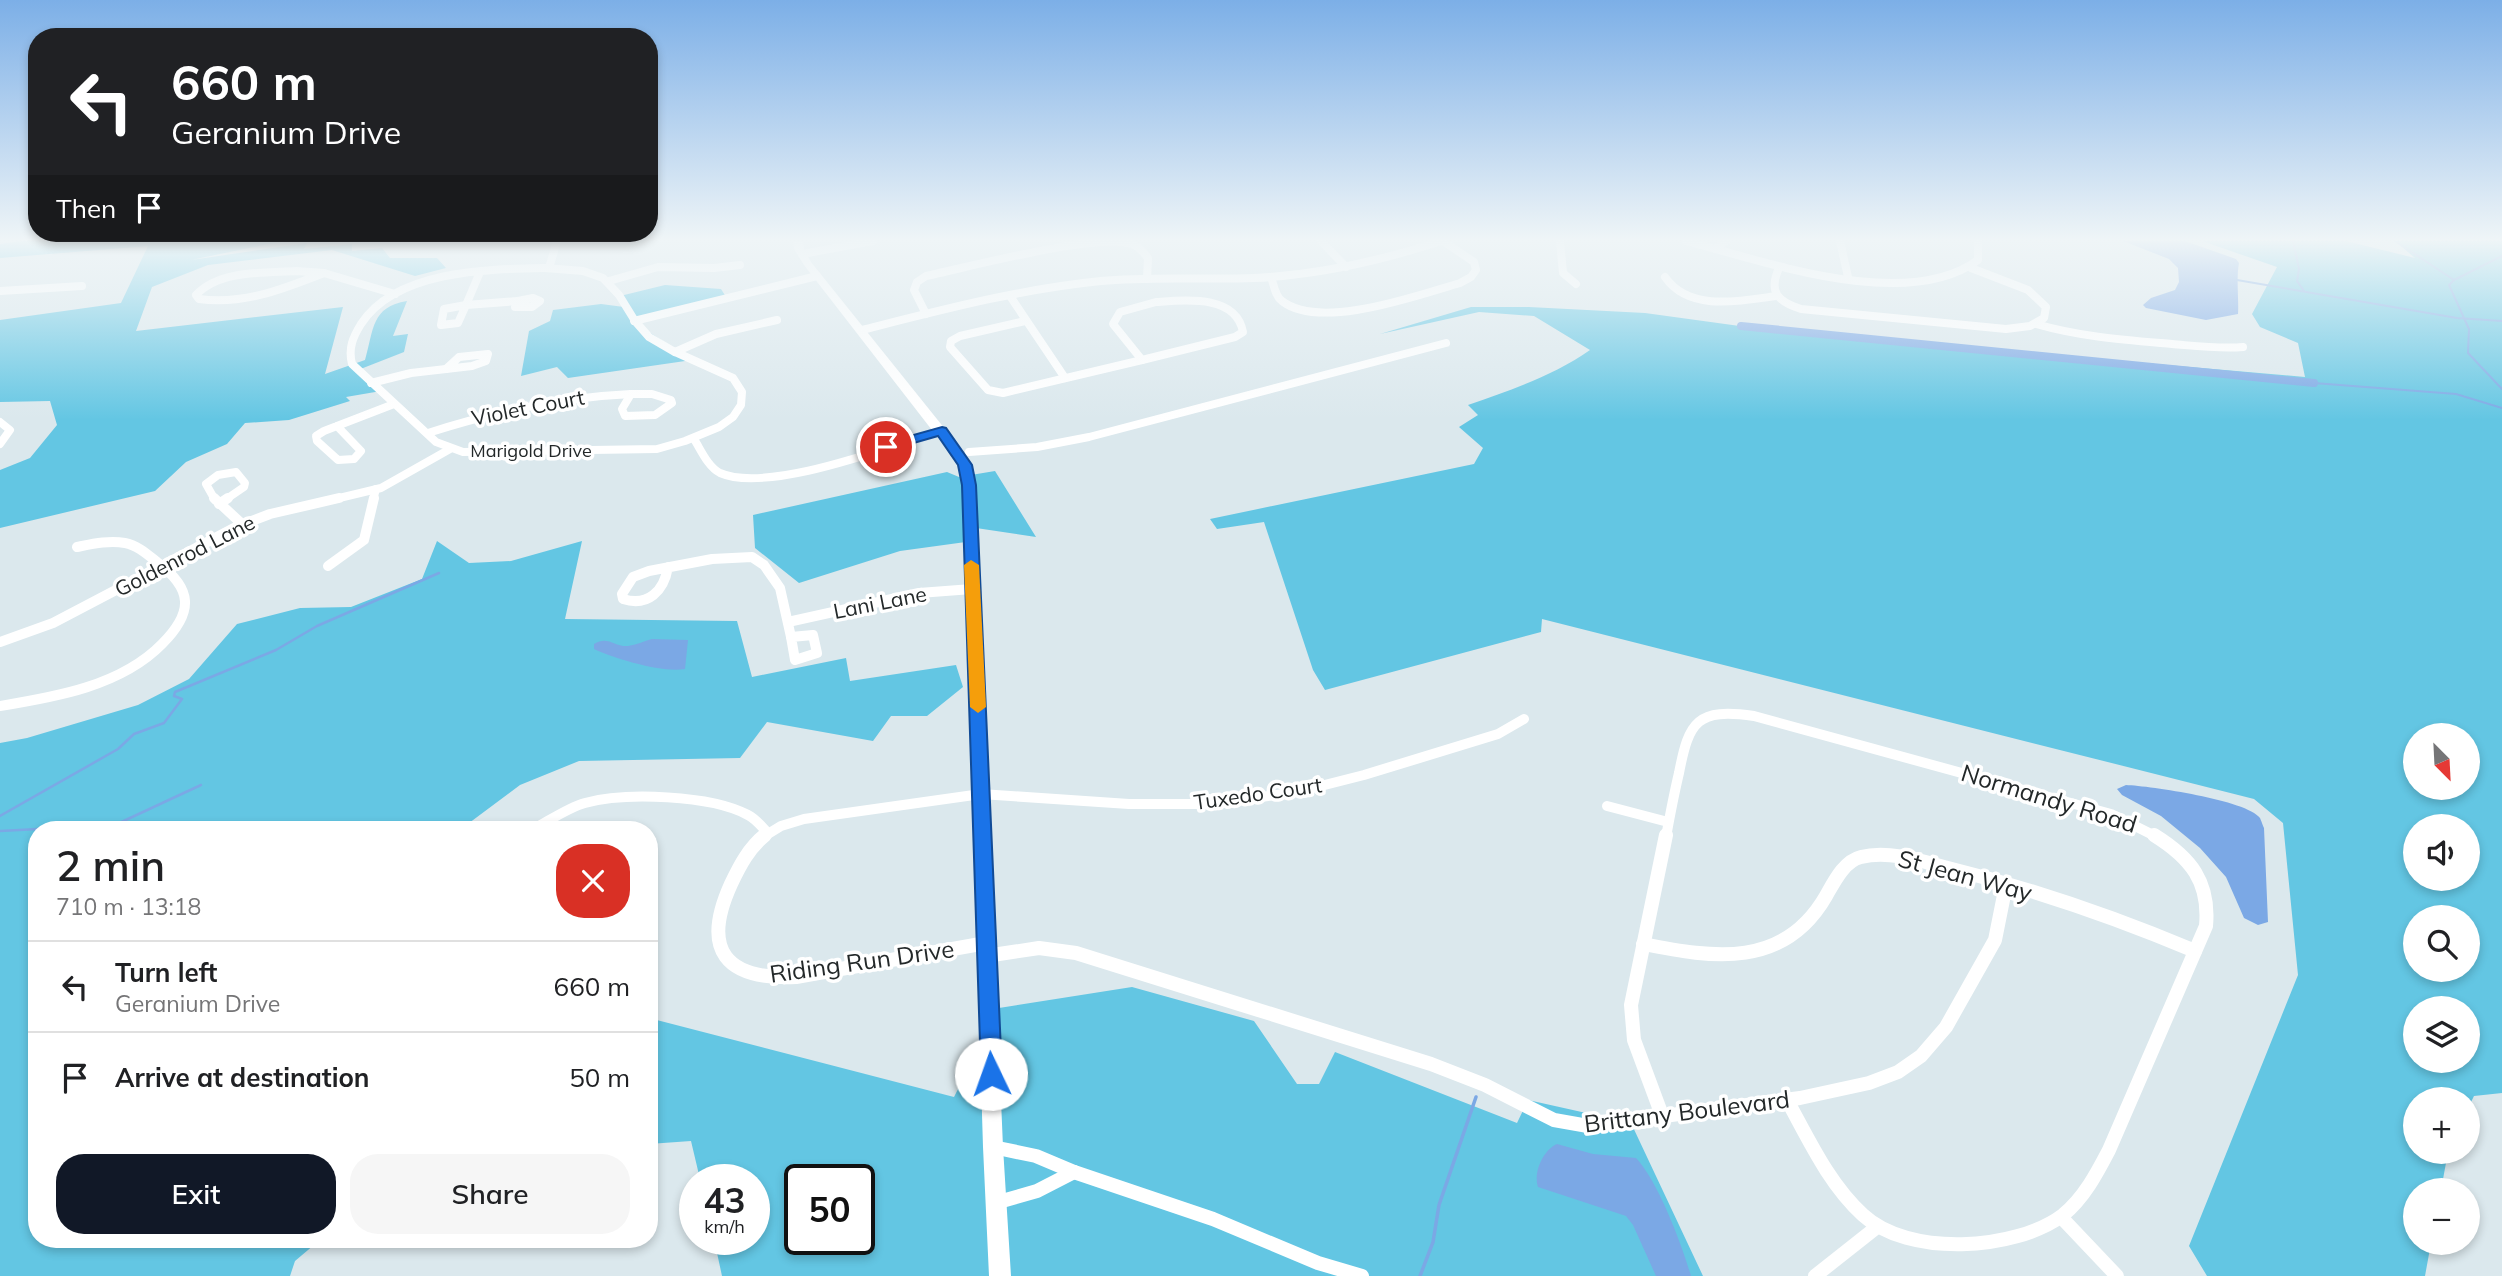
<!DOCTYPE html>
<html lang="en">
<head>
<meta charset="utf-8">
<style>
  body { margin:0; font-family:Mulish,sans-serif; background:#f6f6f6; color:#202124; height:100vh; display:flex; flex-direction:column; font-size:26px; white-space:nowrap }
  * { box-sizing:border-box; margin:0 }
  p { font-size:23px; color:#757577 }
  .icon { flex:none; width:38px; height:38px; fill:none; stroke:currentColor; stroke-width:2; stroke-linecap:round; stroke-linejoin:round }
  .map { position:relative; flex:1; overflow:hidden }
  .drawer { position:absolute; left:28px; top:821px; width:630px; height:427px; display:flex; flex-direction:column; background:#fff; border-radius:28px; box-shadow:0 4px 10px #0003 }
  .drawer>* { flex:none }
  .guide { position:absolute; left:28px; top:28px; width:630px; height:214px; border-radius:28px; box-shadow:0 4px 10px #0003; background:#202124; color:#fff; overflow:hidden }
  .needle { width:46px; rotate:156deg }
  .controls { position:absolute; left:2403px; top:723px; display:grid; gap:14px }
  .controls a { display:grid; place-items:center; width:77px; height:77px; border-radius:50%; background:#fff; box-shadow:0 4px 10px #0003; font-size:35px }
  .speed { position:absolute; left:679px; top:1164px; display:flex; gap:14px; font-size:35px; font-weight:700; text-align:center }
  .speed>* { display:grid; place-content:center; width:91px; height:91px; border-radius:50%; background:#fff; box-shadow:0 4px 10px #0003; line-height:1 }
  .speed small { font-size:18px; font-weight:400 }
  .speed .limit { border:4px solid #111; border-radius:10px; background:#fff; color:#111 }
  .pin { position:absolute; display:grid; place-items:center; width:60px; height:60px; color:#fff; margin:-30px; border:4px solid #fff; border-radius:50%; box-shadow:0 2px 7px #0007 }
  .me { position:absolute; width:77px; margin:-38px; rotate:357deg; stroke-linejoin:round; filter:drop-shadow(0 0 5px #0008) }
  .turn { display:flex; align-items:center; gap:24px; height:147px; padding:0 28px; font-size:32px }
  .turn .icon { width:91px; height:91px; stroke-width:2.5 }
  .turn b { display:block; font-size:49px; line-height:60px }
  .then { display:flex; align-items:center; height:66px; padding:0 28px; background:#0003; gap:14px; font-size:26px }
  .round { display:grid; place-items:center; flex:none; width:74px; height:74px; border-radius:28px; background:#f6f6f6 }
  .overview { display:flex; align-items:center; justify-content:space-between; height:119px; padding:0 28px }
  h1 { font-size:42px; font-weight:600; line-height:52px }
  .button { display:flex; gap:14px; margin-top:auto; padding:14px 28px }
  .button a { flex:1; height:80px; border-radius:28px; background:#111827; color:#fff; font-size:28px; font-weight:600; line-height:80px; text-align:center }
  .button a+a { background:#f6f6f6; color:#202124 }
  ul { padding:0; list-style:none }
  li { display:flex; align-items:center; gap:21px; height:91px; padding:0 28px; border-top:2px solid #e0e0e0 }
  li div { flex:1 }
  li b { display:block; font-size:26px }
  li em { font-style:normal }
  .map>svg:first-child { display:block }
  .green { fill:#63c6e3; fill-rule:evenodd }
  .water { fill:#7ba8e5 }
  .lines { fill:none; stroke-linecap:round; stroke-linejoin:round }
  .stream-far2 { stroke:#7ba8e5; stroke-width:2 }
  .stream-far1 { stroke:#7ba8e5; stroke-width:2.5 }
  .stream { stroke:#7ba8e5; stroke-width:3.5 }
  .canal { stroke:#7ba8e5; stroke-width:8 }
  .minor-far2 { stroke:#fff; stroke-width:8 }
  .minor-far1 { stroke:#fff; stroke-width:10 }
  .minor { stroke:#fff; stroke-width:14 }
  .major { fill:#fff; fill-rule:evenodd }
  .route { fill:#1a73e8; stroke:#114b97; stroke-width:2 }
  .slow { fill:#f59e0b }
  .labels { text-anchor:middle; stroke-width:7; stroke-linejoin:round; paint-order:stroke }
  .far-street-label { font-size:18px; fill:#232829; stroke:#fff }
  .street-label { font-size:21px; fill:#232829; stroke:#fff }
  .near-street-label { font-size:24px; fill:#232829; stroke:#fff }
</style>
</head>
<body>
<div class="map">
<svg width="2502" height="1276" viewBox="0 0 2502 1276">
  <rect width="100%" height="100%" fill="#dbe8ed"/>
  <!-- green -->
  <g class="green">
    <path d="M 22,241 L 283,241 L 191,260 L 307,243 L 304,249 L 352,244 L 352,251 L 382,248 L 390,258 L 437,258 L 446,268 L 415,276 L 332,250 L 208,265 L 152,287 L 136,331 L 343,307 L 325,374 L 365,360 C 374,329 371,307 407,301 L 393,336 L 408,334 L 404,352 L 358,370 L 381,391 L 346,397 L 350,401 L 289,420 L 245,423 L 227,444 L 186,462 L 155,491 L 0,528 L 0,470 L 30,458 L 57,425 L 50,401 L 0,402 L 0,320 L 121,303 L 148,246 L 0,258 L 0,244 Z"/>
    <path d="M 2202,241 L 2346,241 L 2415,258 L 2395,241 L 2502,241 L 2502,1093 L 2474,1096 L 2468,1108 L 2468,1099 L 2415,1099 L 2415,1152 L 2448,1152 L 2441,1190 L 2415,1190 L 2415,1242 L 2431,1243 L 2425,1276 L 2207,1276 L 2189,1246 L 2298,975 L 2283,823 L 2254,799 L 1542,619 L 1541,632 L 1325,690 L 1313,670 L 1264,522 L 1217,529 L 1210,519 L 1474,464 L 1483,448 L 1459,427 L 1478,415 L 1468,405 C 1510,390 1553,376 1590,350 L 1534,316 L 1479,312 L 1380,334 L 1471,307 L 1529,307 L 1645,313 L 1776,331 L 2305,377 L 2298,343 L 2260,327 L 2252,314 L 2277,267 ZM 2468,735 L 2468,788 L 2415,788 L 2415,735 ZM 2415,826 L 2468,826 L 2468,878 L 2415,878 ZM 2415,917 L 2468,917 L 2468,970 L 2415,970 ZM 2468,1008 L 2468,1060 L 2415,1060 L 2415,1008 Z"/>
    <path d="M 665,285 L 721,289 L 728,300 L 635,323 L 692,360 L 568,378 L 557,367 L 521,376 L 529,331 L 550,321 L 553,310 L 601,304 L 624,307 L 620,296 Z"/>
    <path d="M 995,471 L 1036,537 L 976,528 L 973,541 L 900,551 L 799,583 L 755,548 L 753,515 L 947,472 L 959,477 Z"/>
    <path d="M 437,541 L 469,563 L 511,561 L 582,541 L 565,619 L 737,621 L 752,677 L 846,658 L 850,681 L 956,665 L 963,687 L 927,716 L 891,716 L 873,741 L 767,722 L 740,758 L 579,761 L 520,785 L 461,829 L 37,830 L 37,1239 L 321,1239 L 295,1261 L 290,1276 L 0,1276 L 0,743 L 27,738 L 138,705 L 189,679 L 237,624 L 300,608 L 351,607 L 422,579 Z"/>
    <path d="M 1132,987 L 1254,1021 L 1297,1084 L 1319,1084 L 1335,1052 L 1517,1123 L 1528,1100 L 1631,1123 L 1703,1276 L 722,1276 L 714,1239 L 754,1239 L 754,1180 L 700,1179 L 691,1141 L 649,1144 L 649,1018 L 954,1097 L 999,1008 ZM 800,1180 L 859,1180 L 859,1239 L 800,1239 Z"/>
  </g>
  <!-- water -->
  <g class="water">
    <path d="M 2123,241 L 2185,241 L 2236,259 L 2239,263 C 2236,279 2239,299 2238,314 L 2206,320 L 2146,308 L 2143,305 L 2151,298 L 2175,290 L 2179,282 L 2178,268 L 2169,259 Z"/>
    <path d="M 652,639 L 688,640 L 685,669 C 662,673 616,659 594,649 L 594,644 C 608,635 614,647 628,646 C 636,645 644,641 652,639 Z"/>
    <path d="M 2126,785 C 2150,786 2247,800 2260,818 C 2261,820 2263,826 2264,828 L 2268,922 L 2258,925 L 2244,918 L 2226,877 L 2200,848 L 2161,816 L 2122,795 L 2117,789 Z"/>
    <path d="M 1557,1144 L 1593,1154 L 1636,1158 C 1658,1181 1682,1245 1691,1276 L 1656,1276 L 1633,1225 L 1626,1216 L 1538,1187 C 1533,1173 1543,1150 1557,1144 Z"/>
  </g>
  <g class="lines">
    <!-- stream-far2 -->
    <g class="stream-far2">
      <path d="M 2293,241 L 2299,269 L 2297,281 L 2304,291"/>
      <path d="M 2395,241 L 2454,280"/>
      <path d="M 2237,280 L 2457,318 L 2502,321"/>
      <path d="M 2454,280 L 2449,285 L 2469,329 L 2468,353 L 2502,389"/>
      <path d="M 2454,280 L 2502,256"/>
      <path d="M 2314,383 L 2456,394 L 2502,408"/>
    </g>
    <!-- stream-far1 -->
    <g class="stream-far1">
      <path d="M 0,816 L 118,749 L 134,734 L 164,723 L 182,699 L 174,696 L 175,692 L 276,650 L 317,626 L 439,573"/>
      <path d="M 0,831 L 115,825 L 201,785 L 199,786"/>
    </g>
    <!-- stream -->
    <path class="stream" d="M 1420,1276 L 1433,1242 L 1439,1205 L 1476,1097"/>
    <!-- canal -->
    <path class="canal" d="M 1741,326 L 2314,383"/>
    <!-- minor-far2 -->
    <g class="minor-far2">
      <path d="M 1321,241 L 1346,267"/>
      <path d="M 1560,241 L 1563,273 L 1576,284"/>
      <path d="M 1686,241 C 1764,261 1906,313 1978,260 L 1978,241"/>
      <path d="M 1840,241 L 1848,277"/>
      <path d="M 1715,249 L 1726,241"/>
      <path d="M 802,254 L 873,241"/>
      <path d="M 545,268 L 583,271 L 603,278 L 619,295 L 635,321 L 649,337 L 673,351 L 733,378 L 742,392 L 741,405 L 733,417 L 719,427 L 685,441 L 657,449 L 463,452 L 436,442 L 352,364 C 348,348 353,337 361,324 C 396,270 488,269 545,268 Z"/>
      <path d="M 549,268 L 557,241"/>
      <path d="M 1779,268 C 1768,292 1778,302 1801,309 L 2006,329 L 2030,326 L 2044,318 L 2046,307 L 2028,290 L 1971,268"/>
      <path d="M 296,271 L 324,273 C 283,289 244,305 199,299 L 196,295 C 219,270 264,273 296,271 Z"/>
      <path d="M 324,273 L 395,294"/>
      <path d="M 1271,277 C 1274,285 1275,296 1282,301 C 1320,331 1418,295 1460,283 L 1471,277 L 1476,270 L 1474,262 L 1443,241"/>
      <path d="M 1665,277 C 1689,312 1740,301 1776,296"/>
      <path d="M 609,281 L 658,267 L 714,268 L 740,265"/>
      <path d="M 0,291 L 82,286"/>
      <path d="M 1010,296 L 1065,378"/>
      <path d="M 533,298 L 540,301 L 532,307 L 515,307 L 518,301 Z"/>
      <path d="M 1156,302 C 1185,300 1236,294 1243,332 L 1235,337 L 1142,360 L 1113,324 L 1120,312 Z"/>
      <path d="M 466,305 L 458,323 L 441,325 L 444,309 Z"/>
      <path d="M 466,305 L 480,272"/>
      <path d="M 466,305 L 518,301"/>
      <path d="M 926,314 L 914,290 L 917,282 L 926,276 C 969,267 1095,233 1132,244 C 1140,247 1143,252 1148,258 L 1147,279"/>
      <path d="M 634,321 L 817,276"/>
      <path d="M 1025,321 L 960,336 L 951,341 L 950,347 L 988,390 L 1003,393 L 1142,360"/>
      <path d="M 2036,324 C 2081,337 2126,340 2172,344 C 2196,346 2219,349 2243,347"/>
      <path d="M 862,330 C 941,310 1020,289 1101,281 C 1152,276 1203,280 1254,278 C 1319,275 1380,261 1441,241"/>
      <path d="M 675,352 L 716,334 L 777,320"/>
      <path d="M 488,354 L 486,361 L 472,366 L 446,369 L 459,357 Z"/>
      <path d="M 371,383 L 411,373 L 446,369"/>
      <path d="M 631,394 L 652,394 L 671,400 L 672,403 L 655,415 L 625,416 L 622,409 Z"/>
      <path d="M 0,422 L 10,430 L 0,444"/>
      <path d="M 337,426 L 361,451 L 354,459 L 338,460 L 317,441 L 316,436 L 324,431 L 394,404"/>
      <path d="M 428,433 C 494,412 561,397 631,394"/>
      <path d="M 694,439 C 701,450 708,467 720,473 C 768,494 891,446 941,431"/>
      <path d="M 969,452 L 1037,447 L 1089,437 L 1446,343"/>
      <path d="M 215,500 L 206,484 L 218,475 L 236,472 L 245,483 L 244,487 L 225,500"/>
      <path d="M 331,500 L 381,488 L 450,449"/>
      <path d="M 373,500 L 376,489"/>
    </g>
    <!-- minor-far1 -->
    <g class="minor-far1">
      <path d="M 214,498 L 242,524"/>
      <path d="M 219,504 L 228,498"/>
      <path d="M 328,566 L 364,540 L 374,498"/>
      <path d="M 668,567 C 664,591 648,607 623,599 L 622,594 L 633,577 L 649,571 L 712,559 L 752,557 L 764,565 L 780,588 L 791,637"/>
      <path d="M 788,622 L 919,593 L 972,589"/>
      <path d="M 813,635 L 817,653 L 795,660 L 791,637 Z"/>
      <path d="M 0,642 L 53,623 L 236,527 L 270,514 L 339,498"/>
      <path d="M 0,706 C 55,697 121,686 162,644 C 194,612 193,589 157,562 C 147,554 137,545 125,543 C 109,540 92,544 77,547"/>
      <path d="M 1607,806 L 1668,822"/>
      <path d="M 532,830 C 549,821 567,808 585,803 C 625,792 711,795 748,815 C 756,819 762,827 768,833"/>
      <path d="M 763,837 L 781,826 L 804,819 L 981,794 L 1129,804 L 1212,804 L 1297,792 L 1364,775 L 1498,734 L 1524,719"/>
      <path d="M 1666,837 C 1670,815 1674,794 1679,773 C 1689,721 1697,708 1754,716 L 2111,814 L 2157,837"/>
    </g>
    <!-- minor -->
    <g class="minor">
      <path d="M 765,835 C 749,848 740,865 731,884 C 701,950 725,980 796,977 L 986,943"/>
      <path d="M 1643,944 C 1714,958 1784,969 1826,896 C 1834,882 1844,861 1861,857 C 1887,850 1919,860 1944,867 C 2030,888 2114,917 2195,951"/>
      <path d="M 986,956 L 1039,948 L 1076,953 L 1431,1064 L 1485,1085 L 1554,1120 L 1588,1126 L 1800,1098 L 1869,1083 L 1898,1072 L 1921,1056 L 1946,1027 L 1995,940 L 2006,885"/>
      <path d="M 1787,1100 C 1809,1140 1829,1184 1863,1215 C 1908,1257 2015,1251 2063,1215 C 2084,1198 2097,1173 2109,1150 L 2206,926 C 2210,882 2191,858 2154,835"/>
      <path d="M 1663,1118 L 1634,1040 L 1631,1005 L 1666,835"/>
      <path d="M 993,1147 L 1036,1156 L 1074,1172 L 1213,1219 L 1318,1263 L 1362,1276"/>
      <path d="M 995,1203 L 1037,1191 L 1074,1172"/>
      <path d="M 2061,1217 L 2117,1276"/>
      <path d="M 1815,1276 L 1877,1227"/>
    </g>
    <!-- major -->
    <path class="major" d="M 793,241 L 803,241 L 804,249 L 811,262 L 957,444 L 971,465 L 975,485 L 1003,1147 L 1011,1276 L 989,1276 L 983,1147 L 963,485 L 959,465 L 804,265 L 794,249 Z"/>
  </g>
  <!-- sky -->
  <linearGradient id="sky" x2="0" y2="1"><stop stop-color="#7cafe7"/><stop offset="0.57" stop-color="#eff5f7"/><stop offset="1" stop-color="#eff5f7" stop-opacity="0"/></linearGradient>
  <rect width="2502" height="420" fill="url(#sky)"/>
  <!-- route -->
  <path class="route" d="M 942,427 L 946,428 L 972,465 L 976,485 L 1002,1074 L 999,1081 L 991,1084 L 984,1081 L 981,1074 L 962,485 L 958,465 L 938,436 L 886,451 L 879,447 L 881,444 Z"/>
  <!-- slow -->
  <path class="slow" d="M 971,560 L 979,565 L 986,707 L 978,713 L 970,707 L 964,565 Z"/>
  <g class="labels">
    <!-- far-street labels -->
    <g class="far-street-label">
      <text x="531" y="457">Marigold Drive</text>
    </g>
    <!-- street labels -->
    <g class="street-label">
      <text transform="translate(528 408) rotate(-11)" y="7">Violet Court</text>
      <text transform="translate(185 556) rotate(-27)" y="7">Goldenrod Lane</text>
      <text transform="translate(880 603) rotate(-11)" y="7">Lani Lane</text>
      <text transform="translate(1258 794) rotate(-8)" y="7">Tuxedo Court</text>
    </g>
    <!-- near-street labels -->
    <g class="near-street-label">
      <text transform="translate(2049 799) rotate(17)" y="8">Normandy Road</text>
      <text transform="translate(1965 876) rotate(15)" y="8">St Jean Way</text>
      <text transform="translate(862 962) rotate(-8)" y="8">Riding Run Drive</text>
      <text transform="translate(1687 1112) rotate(-7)" y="8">Brittany Boulevard</text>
    </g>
  </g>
</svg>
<div class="controls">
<a><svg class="needle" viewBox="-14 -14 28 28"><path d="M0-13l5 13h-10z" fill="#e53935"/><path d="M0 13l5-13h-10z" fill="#757577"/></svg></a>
<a><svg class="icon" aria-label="sound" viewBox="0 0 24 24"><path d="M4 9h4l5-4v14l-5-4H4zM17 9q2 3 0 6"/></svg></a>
<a><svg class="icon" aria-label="search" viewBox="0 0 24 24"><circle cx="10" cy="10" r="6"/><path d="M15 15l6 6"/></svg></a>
<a><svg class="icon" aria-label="layers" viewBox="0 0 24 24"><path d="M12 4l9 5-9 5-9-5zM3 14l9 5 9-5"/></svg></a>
<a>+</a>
<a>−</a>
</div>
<div class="speed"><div>43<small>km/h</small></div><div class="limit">50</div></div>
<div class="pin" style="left:886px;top:447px;background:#d93025"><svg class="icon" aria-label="arrive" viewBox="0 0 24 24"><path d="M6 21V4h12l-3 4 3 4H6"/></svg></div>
<svg class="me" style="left:991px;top:1074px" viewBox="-20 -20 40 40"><circle r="19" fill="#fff"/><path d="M0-13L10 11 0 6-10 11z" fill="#1a73e8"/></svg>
<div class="guide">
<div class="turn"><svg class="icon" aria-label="left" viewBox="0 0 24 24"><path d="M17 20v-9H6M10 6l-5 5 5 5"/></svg><div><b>660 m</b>Geranium Drive</div></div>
<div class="then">Then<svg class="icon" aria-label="arrive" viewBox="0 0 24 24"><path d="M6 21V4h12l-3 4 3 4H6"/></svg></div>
</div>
<section class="drawer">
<div class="overview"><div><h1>2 min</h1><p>710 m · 13:18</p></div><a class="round" style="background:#d93025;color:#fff"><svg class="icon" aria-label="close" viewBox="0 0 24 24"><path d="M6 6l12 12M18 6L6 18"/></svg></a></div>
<ul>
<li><svg class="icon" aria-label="left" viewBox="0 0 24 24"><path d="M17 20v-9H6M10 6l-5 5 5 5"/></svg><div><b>Turn left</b><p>Geranium Drive</p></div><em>660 m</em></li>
<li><svg class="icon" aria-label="arrive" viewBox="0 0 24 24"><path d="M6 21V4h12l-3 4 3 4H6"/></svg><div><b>Arrive at destination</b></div><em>50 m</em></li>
</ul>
<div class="button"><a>Exit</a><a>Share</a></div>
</section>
</div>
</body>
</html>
